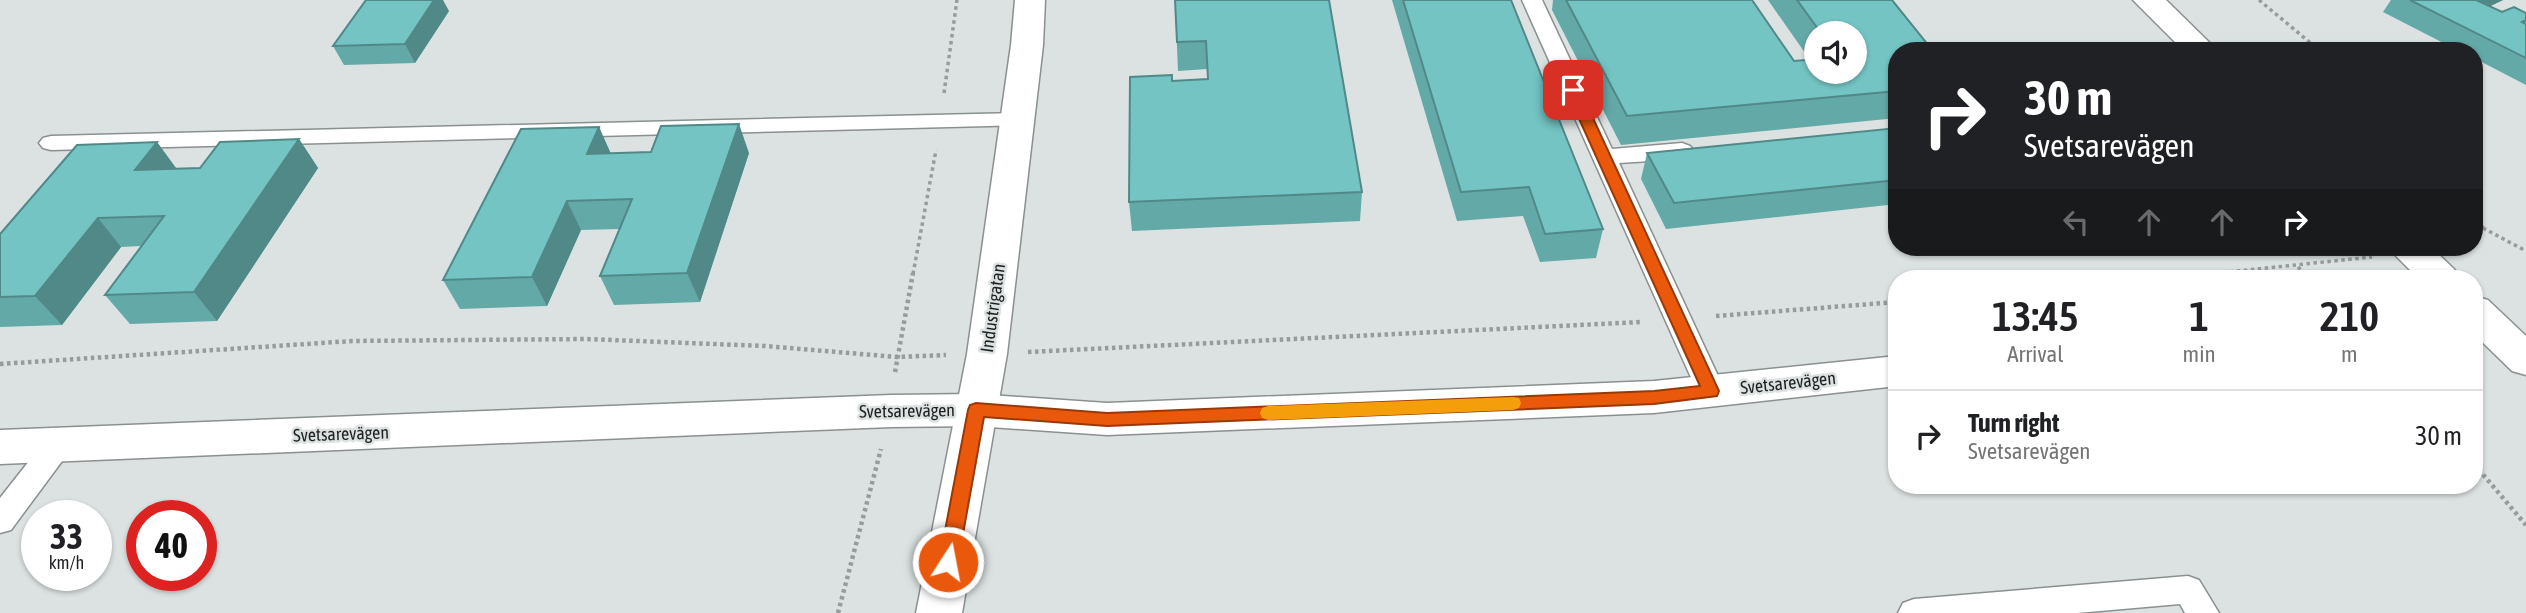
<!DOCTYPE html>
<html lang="en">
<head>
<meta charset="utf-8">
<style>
  body { margin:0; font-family:"Asap Condensed",sans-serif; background:#f6f6f6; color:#202124; height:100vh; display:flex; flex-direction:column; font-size:26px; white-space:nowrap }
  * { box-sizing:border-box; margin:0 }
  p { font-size:23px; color:#757577 }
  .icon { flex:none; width:38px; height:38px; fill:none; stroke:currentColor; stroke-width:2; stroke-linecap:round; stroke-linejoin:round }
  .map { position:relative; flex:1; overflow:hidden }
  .side { position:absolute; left:1888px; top:270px; width:595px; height:224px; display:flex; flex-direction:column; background:#fff; border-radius:28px; box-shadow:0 2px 5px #0004 }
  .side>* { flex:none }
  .guide { position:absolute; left:1888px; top:42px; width:595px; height:214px; border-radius:28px; box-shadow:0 2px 5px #0004; background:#202124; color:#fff; overflow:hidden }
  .buttons { position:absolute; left:1804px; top:21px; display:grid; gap:14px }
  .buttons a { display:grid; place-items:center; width:63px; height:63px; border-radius:50%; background:#fff; box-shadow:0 2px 5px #0004; font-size:35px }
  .speed { position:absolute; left:21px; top:500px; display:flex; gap:14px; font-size:35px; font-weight:700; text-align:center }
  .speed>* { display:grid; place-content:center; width:91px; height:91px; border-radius:50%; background:#fff; box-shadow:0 2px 5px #0004; line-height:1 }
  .speed small { font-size:18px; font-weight:400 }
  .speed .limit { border:10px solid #d22; background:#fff; color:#111 }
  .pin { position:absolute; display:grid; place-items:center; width:60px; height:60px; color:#fff; margin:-30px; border-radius:14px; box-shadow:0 4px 10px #0006 }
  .me { position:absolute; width:77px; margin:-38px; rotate:11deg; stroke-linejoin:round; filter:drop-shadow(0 0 5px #0008) }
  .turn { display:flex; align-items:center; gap:24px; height:147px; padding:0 21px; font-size:32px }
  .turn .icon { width:91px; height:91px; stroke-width:2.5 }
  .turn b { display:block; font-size:49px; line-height:60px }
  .lanes { display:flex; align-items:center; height:66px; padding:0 21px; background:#0003; justify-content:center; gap:35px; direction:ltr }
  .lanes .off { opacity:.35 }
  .eta { display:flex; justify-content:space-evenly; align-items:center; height:119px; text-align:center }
  .eta b { font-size:42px; font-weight:600; line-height:49px }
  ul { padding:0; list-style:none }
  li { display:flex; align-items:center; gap:21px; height:91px; padding:0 21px; border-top:2px solid #e0e0e0 }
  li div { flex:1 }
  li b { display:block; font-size:26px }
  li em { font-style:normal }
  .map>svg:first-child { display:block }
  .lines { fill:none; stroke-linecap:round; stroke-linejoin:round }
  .service-casing { stroke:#8a9090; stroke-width:3 }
  .minor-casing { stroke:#8a9090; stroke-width:3 }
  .tertiary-casing { stroke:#8a9090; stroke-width:3 }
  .secondary-casing { stroke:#8a9090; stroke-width:3 }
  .path-far1 { stroke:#979b9b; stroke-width:3.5; stroke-dasharray:3.5 3.5; stroke-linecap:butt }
  .path { stroke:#979b9b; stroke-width:4.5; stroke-dasharray:3.5 3.5; stroke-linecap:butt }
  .service { fill:#fff; fill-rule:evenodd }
  .minor { fill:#fff; fill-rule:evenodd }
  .tertiary { fill:#fff; fill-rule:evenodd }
  .secondary { fill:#fff; fill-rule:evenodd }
  .wall { fill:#63a9a8; fill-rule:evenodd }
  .shaded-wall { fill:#508988 }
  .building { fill:#73c4c3; stroke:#508988; stroke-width:2 }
  .route { fill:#ea580c; stroke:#983908; stroke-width:2 }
  .slow { fill:#f59e0b }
  .labels { text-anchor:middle; stroke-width:5; stroke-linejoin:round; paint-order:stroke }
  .street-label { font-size:18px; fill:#1f2121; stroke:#dce2e2 }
</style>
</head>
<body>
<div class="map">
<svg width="2526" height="613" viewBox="0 0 2526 613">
  <rect width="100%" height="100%" fill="#dce2e2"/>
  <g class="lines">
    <!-- service casing -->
    <g class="service-casing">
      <g id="service">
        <path d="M 1522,0 L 1542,0 L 1612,149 L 1682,143 L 1690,146 L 1694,151 L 1690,156 L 1682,159 L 1619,163 L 1725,391 L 1721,398 L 1711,402 L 1701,398 L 1697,391 Z"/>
        <path d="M 1018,113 L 1026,115 L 1029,120 L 1026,125 L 51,150 L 43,148 L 39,143 L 43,138 L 51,136 Z"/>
        <path d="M 58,434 L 68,437 L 72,445 L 68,453 L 11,530 L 0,533 L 0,498 L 48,437 Z"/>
        <path d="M 2188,576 L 2199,580 L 2219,613 L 2185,613 L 2180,604 L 2077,613 L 1898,613 L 1903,603 L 1914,599 Z"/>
      </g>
    </g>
    <!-- minor casing -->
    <g class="minor-casing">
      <path id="minor" d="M 1897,356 L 1897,386 L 1654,413 L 1107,435 L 976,426 L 891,427 L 0,464 L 0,430 L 891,395 L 976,394 L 1107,403 L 1654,381 Z"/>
    </g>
    <!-- tertiary casing -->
    <g class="tertiary-casing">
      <path id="tertiary" d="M 1015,0 L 1045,0 L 1043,45 L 1007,354 L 962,613 L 916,613 L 967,354 L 1011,45 Z"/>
    </g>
    <!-- secondary casing -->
    <g class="secondary-casing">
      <g id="secondary">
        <path d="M 2133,0 L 2166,0 L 2218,51 L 2184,51 Z"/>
        <path d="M 2391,247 L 2431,247 L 2454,269 L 2460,278 L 2418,278 L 2396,256 Z"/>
        <path d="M 2474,296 L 2488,300 L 2526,336 L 2526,375 L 2512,371 L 2474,334 Z"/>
      </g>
    </g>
    <!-- path-far1 -->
    <g class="path-far1">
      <path d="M 2259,0 L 2320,51"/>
      <path d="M 944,93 L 957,0"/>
      <path d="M 2474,214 L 2483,228 L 2474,238"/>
      <path d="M 2483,228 L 2526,251"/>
      <path d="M 2298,267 L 2305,274"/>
      <path d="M 913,274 L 936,150"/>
      <path d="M 2209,274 L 2372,257"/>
    </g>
    <!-- path -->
    <g class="path">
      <path d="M 2304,273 L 2309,278"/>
      <path d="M 2174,278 L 2226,273"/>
      <path d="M 1716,316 L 1897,302"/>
      <path d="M 1028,352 L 1641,322"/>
      <path d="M 0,364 L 352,341 L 586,339 L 765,346 L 897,357 L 946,355"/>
      <path d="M 895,372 L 913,273"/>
      <path d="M 2474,464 L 2526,525"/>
      <path d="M 838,613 L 881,449"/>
    </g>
    <!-- service -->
    <use href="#service" class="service"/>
    <!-- minor -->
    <use href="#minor" class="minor"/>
    <!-- tertiary -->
    <use href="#tertiary" class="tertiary"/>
    <!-- secondary -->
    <use href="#secondary" class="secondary"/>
  </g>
  <!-- wall -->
  <g class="wall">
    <path d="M 1175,0 L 1362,192 L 1360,221 L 1132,231 L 1129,202 L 1208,79 L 1207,69 L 1178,71 Z"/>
    <path d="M 1392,0 L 1511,0 L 1603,229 L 1596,258 L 1540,262 L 1523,216 L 1457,221 Z"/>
    <path d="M 1553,0 L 1752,0 L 1794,61 L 1810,60 L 1768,0 L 1892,0 L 1897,51 L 1897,118 L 1621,145 L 1552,10 ZM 1816,33 L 1855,33 L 1855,72 L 1816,72 Z"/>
    <path d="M 2391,0 L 2503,0 L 2490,6 L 2502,12 L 2526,13 L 2526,85 L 2474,58 L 2474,51 L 2459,51 L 2383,12 Z"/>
    <path d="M 449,11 L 415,63 L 344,65 L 333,46 Z"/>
    <path d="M 599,127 L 610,153 L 749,153 L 700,302 L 614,305 L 600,276 L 619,229 L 581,230 L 547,306 L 460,309 L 443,280 Z"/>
    <path d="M 1897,128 L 1897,204 L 1666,229 L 1641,179 L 1647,153 Z"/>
    <path d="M 299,139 L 318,168 L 217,321 L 130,324 L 105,295 L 141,246 L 121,247 L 62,325 L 0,327 L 0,234 L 157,142 L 176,168 L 200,168 Z"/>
  </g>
  <!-- shaded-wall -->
  <g class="shaded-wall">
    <path d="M 434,0 L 443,0 L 449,11 L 415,63 L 405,44 Z"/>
    <path d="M 2479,0 L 2503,0 L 2464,19 Z"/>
    <path d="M 739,124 L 749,153 L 700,302 L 687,273 Z"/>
    <path d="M 599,127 L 612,156 L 587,154 Z"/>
    <path d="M 299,139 L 318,168 L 217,321 L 194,292 Z"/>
    <path d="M 157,142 L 178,171 L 135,170 Z"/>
    <path d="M 567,201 L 581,230 L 547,306 L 532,277 Z"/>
    <path d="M 98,218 L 121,247 L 62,325 L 35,296 Z"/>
  </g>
  <!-- building -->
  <g class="building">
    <path d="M 366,0 L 434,0 L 405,44 L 333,46 Z"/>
    <path d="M 1175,0 L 1329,0 L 1362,192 L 1129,202 L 1130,77 L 1172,75 L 1172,81 L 1208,79 L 1206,41 L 1177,42 Z"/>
    <path d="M 1403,0 L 1511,0 L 1603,229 L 1545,234 L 1529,187 L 1461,192 Z"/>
    <path d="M 1566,0 L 1752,0 L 1794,61 L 1816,59 L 1816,72 L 1855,72 L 1855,33 L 1821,33 L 1797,0 L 1892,0 L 1933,51 L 1897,51 L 1897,91 L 1627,116 Z"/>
    <path d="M 2410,0 L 2479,0 L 2478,1 L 2502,12 L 2514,7 L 2526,13 L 2526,20 L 2522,22 L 2526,24 L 2526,58 Z"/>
    <path d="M 739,124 L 687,273 L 600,276 L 632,199 L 567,201 L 532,277 L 443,280 L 521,129 L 599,127 L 587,154 L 651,152 L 661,126 Z"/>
    <path d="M 1897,128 L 1897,180 L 1674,203 L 1647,153 Z"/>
    <path d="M 299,139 L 194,292 L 105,295 L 164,216 L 98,218 L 35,296 L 0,297 L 0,234 L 77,145 L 157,142 L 135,170 L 200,168 L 220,142 Z"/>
  </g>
  <!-- route -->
  <path class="route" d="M 1573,86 L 1580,90 L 1719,391 L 1717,396 L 1654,404 L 1107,426 L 984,417 L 958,562 L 955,568 L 948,570 L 942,568 L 939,562 L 968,410 L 970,405 L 976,403 L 1107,413 L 1654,391 L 1700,386 L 1566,90 Z"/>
  <!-- slow -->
  <path class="slow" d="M 1513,397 L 1519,398 L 1521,403 L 1519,408 L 1513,410 L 1268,420 L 1262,418 L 1260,413 L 1262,408 L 1268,406 Z"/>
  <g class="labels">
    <!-- street labels -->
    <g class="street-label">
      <text transform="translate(993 308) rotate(-82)" y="6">Industrigatan</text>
      <text transform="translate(1788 383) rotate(-6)" y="6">Svetsarevägen</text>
      <text transform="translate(907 411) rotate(-1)" y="6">Svetsarevägen</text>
      <text transform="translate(341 434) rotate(-2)" y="6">Svetsarevägen</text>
    </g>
  </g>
</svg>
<div class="buttons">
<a><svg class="icon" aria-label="sound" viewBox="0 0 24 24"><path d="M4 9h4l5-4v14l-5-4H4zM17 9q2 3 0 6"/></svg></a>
</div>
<div class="speed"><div>33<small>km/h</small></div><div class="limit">40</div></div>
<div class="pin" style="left:1573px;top:90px;background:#d93025"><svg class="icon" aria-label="arrive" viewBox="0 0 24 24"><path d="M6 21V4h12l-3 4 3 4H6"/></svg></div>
<svg class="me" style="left:948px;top:562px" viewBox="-20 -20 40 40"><circle r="17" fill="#ea580c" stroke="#fff" stroke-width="3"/><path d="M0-11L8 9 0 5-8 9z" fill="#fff"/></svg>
<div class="guide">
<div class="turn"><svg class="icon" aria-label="right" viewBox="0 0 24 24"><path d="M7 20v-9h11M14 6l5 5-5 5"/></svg><div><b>30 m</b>Svetsarevägen</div></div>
<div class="lanes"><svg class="icon off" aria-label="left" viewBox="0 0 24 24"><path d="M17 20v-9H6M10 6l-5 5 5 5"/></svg><svg class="icon off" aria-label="ahead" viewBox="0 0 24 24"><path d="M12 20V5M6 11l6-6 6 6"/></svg><svg class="icon off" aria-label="ahead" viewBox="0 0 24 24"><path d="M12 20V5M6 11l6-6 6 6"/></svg><svg class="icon" aria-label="right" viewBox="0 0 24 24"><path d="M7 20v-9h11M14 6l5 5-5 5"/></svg></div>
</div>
<section class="side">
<div class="eta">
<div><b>13:45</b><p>Arrival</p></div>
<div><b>1</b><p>min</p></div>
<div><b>210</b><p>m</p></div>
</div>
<ul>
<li><svg class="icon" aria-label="right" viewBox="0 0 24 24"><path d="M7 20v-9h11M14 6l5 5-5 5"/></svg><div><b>Turn right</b><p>Svetsarevägen</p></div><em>30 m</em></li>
</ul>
</section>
</div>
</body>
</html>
